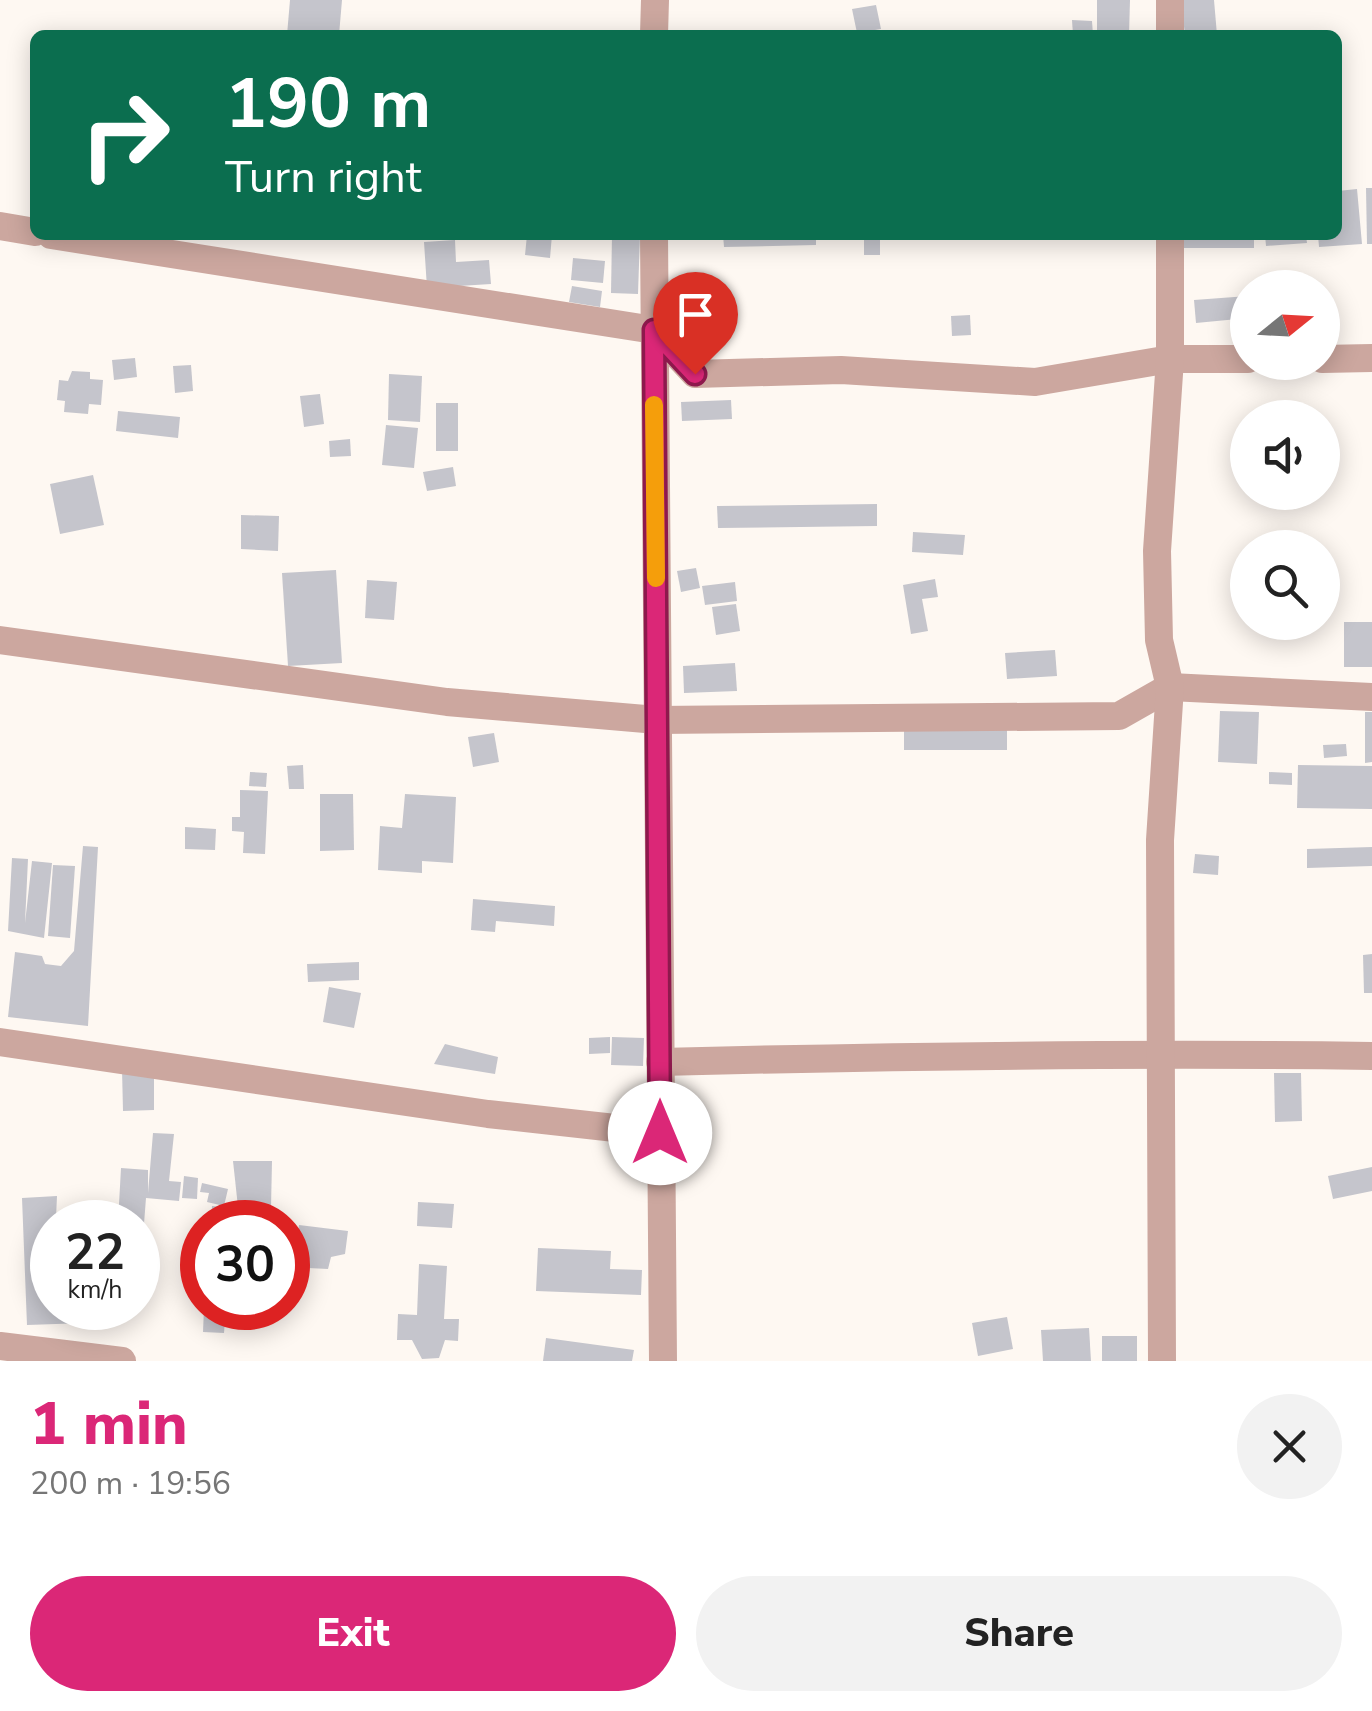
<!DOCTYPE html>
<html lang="en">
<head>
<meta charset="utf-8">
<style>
  body { margin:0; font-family:"Nunito Sans",sans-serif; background:#f2f2f2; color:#222; height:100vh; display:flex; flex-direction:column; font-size:38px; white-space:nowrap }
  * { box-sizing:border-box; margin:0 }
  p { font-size:32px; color:#767676 }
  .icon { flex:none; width:55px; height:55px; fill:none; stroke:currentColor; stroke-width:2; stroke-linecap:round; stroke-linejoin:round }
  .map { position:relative; height:1361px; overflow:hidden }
  .details { display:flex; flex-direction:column; background:#fff; flex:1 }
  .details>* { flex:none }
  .hud { position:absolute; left:30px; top:30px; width:1312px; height:210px; border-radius:15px; box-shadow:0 5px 25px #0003; background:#0b6e4f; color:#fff; overflow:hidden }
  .needle { width:65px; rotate:72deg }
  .fabs { position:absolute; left:1230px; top:270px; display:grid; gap:20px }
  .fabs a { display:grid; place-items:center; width:110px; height:110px; border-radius:50%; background:#fff; box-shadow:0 5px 25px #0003; font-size:50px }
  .speed { position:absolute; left:30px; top:1200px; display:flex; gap:20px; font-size:50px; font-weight:700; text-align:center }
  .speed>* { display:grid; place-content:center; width:130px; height:130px; border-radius:50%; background:#fff; box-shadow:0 5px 25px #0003; line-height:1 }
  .speed small { font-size:25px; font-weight:400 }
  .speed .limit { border:15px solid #d22; background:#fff; color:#111 }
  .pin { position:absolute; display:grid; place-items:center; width:85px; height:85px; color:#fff; margin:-102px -42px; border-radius:50% 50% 50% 0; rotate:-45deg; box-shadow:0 0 10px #0007 }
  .pin .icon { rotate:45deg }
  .me { position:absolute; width:110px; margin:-55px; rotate:0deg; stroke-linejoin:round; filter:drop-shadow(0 0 8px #0008) }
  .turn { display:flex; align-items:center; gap:35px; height:210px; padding:0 30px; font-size:45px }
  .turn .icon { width:130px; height:130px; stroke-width:2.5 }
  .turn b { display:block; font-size:70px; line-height:85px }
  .round { display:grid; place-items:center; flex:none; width:105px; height:105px; border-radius:52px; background:#f2f2f2 }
  .summary { display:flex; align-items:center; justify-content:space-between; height:170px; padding:0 30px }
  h1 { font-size:60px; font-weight:800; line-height:75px; color:#db2777 }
  .primary-button { display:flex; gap:20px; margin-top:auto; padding:20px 30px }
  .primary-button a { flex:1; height:115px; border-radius:60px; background:#db2777; color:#fff; font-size:40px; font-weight:800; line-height:115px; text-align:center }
  .primary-button a+a { background:#f2f2f2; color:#222 }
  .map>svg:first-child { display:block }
  .building { fill:#c5c5cc }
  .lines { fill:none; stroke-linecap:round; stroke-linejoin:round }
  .minor { stroke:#cca79f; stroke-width:28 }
  .route-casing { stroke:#8e194d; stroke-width:25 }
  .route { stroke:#db2777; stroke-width:18 }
  .slow { stroke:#f59e0b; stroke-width:18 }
</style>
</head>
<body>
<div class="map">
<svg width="1372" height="1361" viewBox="0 0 1372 1361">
  <rect width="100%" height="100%" fill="#fef8f2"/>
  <!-- building -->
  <g class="building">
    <path d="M 290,0 L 342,0 L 339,35 L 287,35 Z"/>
    <path d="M 1097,0 L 1130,0 L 1129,35 L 1097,35 Z"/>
    <path d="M 1181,0 L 1214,0 L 1217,35 L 1185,35 Z"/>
    <path d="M 876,5 L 881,29 L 857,33 L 852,9 Z"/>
    <path d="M 1072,20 L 1092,21 L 1093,35 L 1073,35 Z"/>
    <path d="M 1366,188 L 1372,188 L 1372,244 L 1367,244 Z"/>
    <path d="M 1357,189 L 1362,244 L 1319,247 L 1318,235 L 1338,235 L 1338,191 Z"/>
    <path d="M 527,235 L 552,235 L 550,258 L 525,255 Z"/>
    <path d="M 612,235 L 640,235 L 638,294 L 611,293 Z"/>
    <path d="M 723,235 L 816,235 L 816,245 L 724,247 Z"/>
    <rect x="864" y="235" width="16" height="20"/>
    <path d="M 1181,235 L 1254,235 L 1254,248 L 1182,248 Z"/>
    <path d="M 1265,235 L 1306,235 L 1307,243 L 1266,246 Z"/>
    <path d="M 455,240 L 456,262 L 489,260 L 491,284 L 427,288 L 424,242 Z"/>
    <path d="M 573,258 L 605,261 L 603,283 L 571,280 Z"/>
    <path d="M 572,286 L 602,291 L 600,307 L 569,302 Z"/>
    <path d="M 1248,296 L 1248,318 L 1196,323 L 1194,300 Z"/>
    <path d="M 970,315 L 971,335 L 952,336 L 951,316 Z"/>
    <path d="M 135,358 L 137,377 L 114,380 L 112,360 Z"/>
    <path d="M 191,365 L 193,391 L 175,393 L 173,366 Z"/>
    <path d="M 72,371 L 90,372 L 90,379 L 103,380 L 101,405 L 89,404 L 88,414 L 64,412 L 65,401 L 57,400 L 59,380 L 68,381 Z"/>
    <path d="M 389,374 L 422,376 L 420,422 L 388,420 Z"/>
    <path d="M 320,394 L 324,424 L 304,427 L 300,396 Z"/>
    <path d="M 731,400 L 732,419 L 682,421 L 681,402 Z"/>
    <rect x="436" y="403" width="22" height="48"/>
    <path d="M 118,411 L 180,417 L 178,438 L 116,431 Z"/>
    <path d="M 386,425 L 418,428 L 414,468 L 382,465 Z"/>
    <path d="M 350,439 L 351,456 L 330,457 L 329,441 Z"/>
    <path d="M 453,467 L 456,486 L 427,491 L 423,472 Z"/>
    <path d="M 93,475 L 104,525 L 60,534 L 50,484 Z"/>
    <path d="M 877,504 L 877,526 L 718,528 L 717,506 Z"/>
    <path d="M 241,515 L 279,516 L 278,551 L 241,549 Z"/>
    <path d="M 913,532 L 965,535 L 963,555 L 912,552 Z"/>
    <path d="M 696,568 L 700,588 L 681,592 L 677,571 Z"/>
    <path d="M 336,570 L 342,663 L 288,666 L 282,573 Z"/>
    <path d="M 935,579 L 938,597 L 922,599 L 928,631 L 911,634 L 903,585 Z"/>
    <path d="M 367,580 L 397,582 L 394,620 L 365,618 Z"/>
    <path d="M 735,582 L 737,601 L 705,605 L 702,586 Z"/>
    <path d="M 736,604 L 740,631 L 716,635 L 712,607 Z"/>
    <rect x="1344" y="622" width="28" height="45"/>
    <path d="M 1055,650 L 1057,676 L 1007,679 L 1005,653 Z"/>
    <path d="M 735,663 L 737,691 L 684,693 L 683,666 Z"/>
    <path d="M 1220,711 L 1259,712 L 1257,764 L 1218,762 Z"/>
    <path d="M 1365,712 L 1372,712 L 1372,762 L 1365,763 Z"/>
    <rect x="904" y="728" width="103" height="22"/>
    <path d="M 494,733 L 499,762 L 473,767 L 468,737 Z"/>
    <path d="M 1346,744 L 1347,756 L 1324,758 L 1323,745 Z"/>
    <path d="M 303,765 L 304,789 L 289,789 L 287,766 Z"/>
    <path d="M 1298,765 L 1372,766 L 1372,809 L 1297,808 Z"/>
    <path d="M 250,772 L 267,773 L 266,787 L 249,786 Z"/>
    <path d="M 1269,772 L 1292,773 L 1292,785 L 1269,784 Z"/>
    <path d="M 240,790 L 268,791 L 265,854 L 243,853 L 244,832 L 232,831 L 232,817 L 240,817 Z"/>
    <path d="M 320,794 L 353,794 L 354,850 L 320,851 Z"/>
    <path d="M 405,794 L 456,797 L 453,863 L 422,861 L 422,873 L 378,870 L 380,826 L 402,828 Z"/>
    <path d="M 185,827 L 216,829 L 215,850 L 185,849 Z"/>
    <path d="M 83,846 L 98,847 L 88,1026 L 8,1017 L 15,952 L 42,956 L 45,964 L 61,966 L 74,951 Z"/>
    <path d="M 1372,847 L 1372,866 L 1307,868 L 1307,849 Z"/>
    <path d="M 1195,854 L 1219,856 L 1218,875 L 1193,873 Z"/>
    <path d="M 12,858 L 28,859 L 25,923 L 32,861 L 52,863 L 44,938 L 8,931 Z"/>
    <path d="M 53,865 L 75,866 L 70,938 L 48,936 Z"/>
    <path d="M 473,899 L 555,906 L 554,926 L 496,921 L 495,932 L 471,930 Z"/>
    <path d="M 1372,954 L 1372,993 L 1364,993 L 1363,955 Z"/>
    <path d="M 359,962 L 359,980 L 308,982 L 307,964 Z"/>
    <path d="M 329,987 L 361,993 L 354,1028 L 323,1022 Z"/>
    <path d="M 610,1037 L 610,1053 L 589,1054 L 589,1038 Z"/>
    <path d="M 612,1037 L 644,1038 L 643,1066 L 611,1065 Z"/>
    <path d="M 445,1044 L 498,1057 L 495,1074 L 434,1064 Z"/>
    <path d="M 122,1069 L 154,1069 L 154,1110 L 123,1111 Z"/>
    <path d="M 1274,1073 L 1301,1073 L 1302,1121 L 1275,1122 Z"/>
    <path d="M 153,1133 L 174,1134 L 169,1181 L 181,1182 L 179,1201 L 146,1198 L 141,1262 L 138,1261 L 138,1222 L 118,1222 L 121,1168 L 148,1170 L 148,1193 Z"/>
    <path d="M 233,1161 L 272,1161 L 271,1208 L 238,1207 Z"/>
    <path d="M 1372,1167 L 1372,1191 L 1333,1199 L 1328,1176 Z"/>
    <path d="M 184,1176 L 198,1178 L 197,1199 L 182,1198 Z"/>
    <path d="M 202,1183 L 228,1189 L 224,1206 L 207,1202 L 209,1193 L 200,1192 Z"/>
    <path d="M 57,1196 L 52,1308 L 114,1308 L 115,1322 L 27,1325 L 22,1198 Z"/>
    <path d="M 418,1202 L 454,1204 L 452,1228 L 417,1226 Z"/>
    <path d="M 212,1206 L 233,1208 L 232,1222 L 211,1222 Z"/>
    <path d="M 255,1209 L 275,1210 L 274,1222 L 254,1222 Z"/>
    <path d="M 299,1225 L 348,1231 L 345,1254 L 331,1257 L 328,1269 L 308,1268 L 304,1254 L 295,1254 Z"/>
    <path d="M 538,1248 L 611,1251 L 610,1269 L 642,1270 L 641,1295 L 536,1291 Z"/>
    <path d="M 419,1264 L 447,1266 L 444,1319 L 459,1319 L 458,1341 L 445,1340 L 439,1358 L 422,1359 L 412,1340 L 397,1340 L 398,1314 L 417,1315 Z"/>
    <path d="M 204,1308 L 226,1308 L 224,1333 L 203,1332 Z"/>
    <path d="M 249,1308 L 269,1308 L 269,1316 L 248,1315 Z"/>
    <path d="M 1007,1317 L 1013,1349 L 978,1356 L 972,1323 Z"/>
    <path d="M 1089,1328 L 1091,1361 L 1043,1361 L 1041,1330 Z"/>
    <rect x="1102" y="1336" width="35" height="25"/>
    <path d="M 546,1338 L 634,1350 L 632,1361 L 543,1361 Z"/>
  </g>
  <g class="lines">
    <!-- minor -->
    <g class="minor">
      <path d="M 654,35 L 655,0"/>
      <path d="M 1170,35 L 1170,0"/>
      <path d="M 0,226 L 35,232"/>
      <path d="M 51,235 L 654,330 L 695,374 L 841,370 L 1035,382 L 1170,359 L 1248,359"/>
      <path d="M 654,235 L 663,1361"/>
      <path d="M 1322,359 L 1372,358"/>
      <path d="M 0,640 L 447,702 L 657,720 L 1119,716 L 1170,687 L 1372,697"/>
      <path d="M 0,1042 L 488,1114 L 660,1133"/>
      <path d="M 660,1062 C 897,1056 1135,1053 1372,1056"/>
      <path d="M 0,1346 L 122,1361"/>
      <path d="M 1162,1361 L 1160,840 L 1170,687 L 1159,640 L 1157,551 L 1170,359 L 1170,235"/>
    </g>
  </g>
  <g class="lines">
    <!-- route casing -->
    <g class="route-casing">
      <path id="route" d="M 660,1133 L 654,330 L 695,374"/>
    </g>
    <!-- route -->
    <use href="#route" class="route"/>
    <!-- slow -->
    <path class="slow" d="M 654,405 L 656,578"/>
  </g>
</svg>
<div class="fabs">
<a><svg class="needle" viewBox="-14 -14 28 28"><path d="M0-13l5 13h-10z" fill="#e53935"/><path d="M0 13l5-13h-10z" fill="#767676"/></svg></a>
<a><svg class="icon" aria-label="sound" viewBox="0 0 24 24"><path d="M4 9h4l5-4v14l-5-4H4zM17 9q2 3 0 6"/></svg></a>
<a><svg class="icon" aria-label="search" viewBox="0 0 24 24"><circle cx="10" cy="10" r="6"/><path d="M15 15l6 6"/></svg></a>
</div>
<div class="speed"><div>22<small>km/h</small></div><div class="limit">30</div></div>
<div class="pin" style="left:695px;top:374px;background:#d93025"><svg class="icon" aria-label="arrive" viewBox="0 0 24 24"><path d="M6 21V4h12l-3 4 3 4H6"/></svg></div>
<svg class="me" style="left:660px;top:1133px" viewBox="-20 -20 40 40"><circle r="19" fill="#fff"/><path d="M0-13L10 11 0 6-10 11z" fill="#db2777"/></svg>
<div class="hud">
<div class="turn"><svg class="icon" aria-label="right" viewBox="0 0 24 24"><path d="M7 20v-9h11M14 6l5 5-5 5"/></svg><div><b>190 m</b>Turn right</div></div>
</div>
</div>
<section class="details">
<div class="summary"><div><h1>1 min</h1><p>200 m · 19:56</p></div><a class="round"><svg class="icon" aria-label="close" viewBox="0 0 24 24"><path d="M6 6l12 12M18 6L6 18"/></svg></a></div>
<div class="primary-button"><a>Exit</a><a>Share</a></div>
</section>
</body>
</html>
